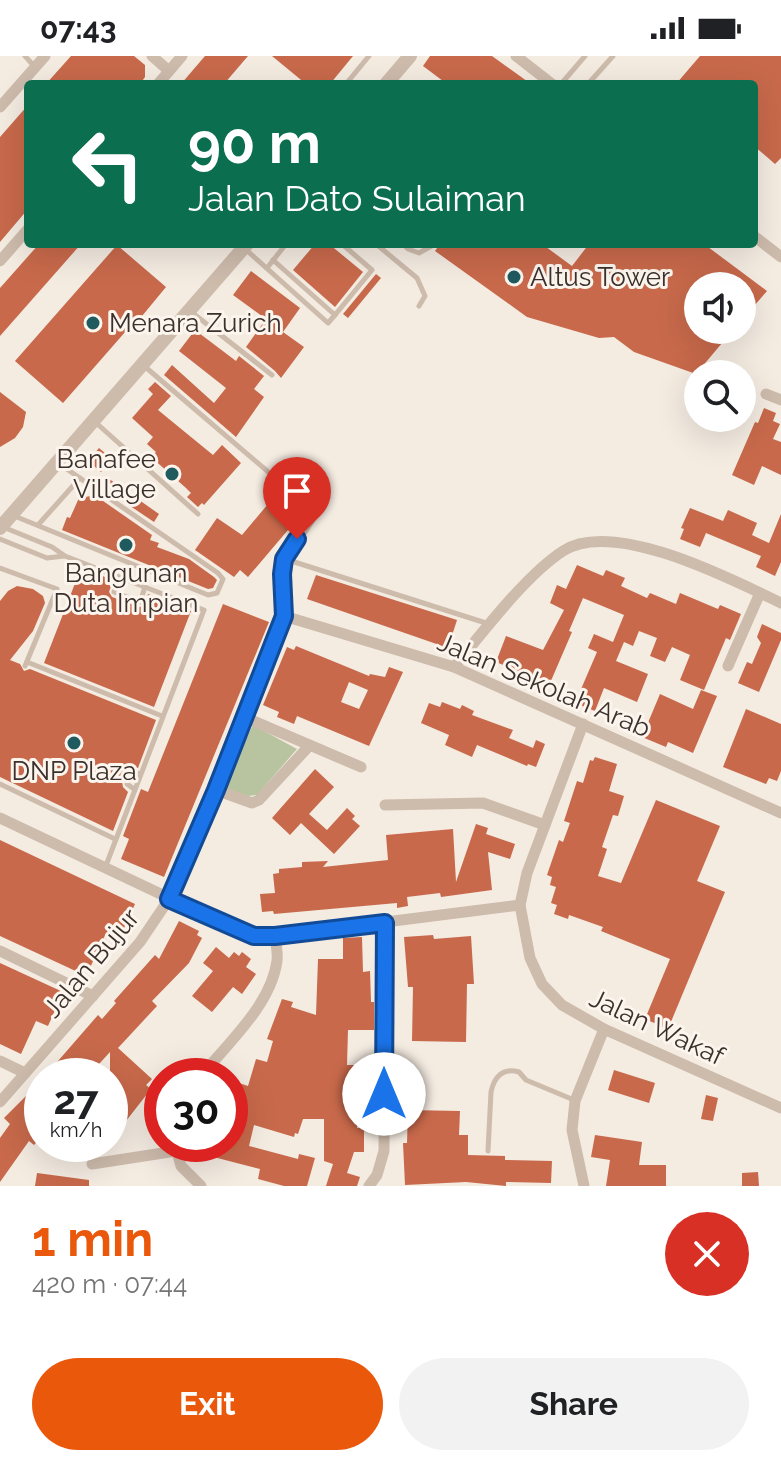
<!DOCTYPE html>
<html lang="en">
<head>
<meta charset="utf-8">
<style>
  body { margin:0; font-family:Raleway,sans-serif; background:#f2f2f2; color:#202124; height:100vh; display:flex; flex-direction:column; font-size:30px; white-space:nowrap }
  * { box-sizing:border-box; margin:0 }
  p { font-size:26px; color:#757577 }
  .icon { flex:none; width:44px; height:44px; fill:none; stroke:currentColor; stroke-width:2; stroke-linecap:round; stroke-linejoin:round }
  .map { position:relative; height:1130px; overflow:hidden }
  .sheet { display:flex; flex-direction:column; background:#fff; flex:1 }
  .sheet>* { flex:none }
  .hud { position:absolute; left:24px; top:24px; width:734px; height:168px; border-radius:8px; box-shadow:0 8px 32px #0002; background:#0b6e4f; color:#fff; overflow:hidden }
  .tools { position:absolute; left:684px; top:216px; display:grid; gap:16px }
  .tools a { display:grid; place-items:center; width:72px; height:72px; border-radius:50%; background:#fff; box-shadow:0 8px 32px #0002; font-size:40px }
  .speed { position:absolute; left:24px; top:1002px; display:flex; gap:16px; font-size:40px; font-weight:700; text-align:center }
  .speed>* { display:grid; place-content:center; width:104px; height:104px; border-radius:50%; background:#fff; box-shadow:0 8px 32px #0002; line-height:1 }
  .speed small { font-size:20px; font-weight:400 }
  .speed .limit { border:12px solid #d22; background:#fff; color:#111 }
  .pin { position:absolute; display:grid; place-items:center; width:68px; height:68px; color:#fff; margin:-82px -34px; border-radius:50% 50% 50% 0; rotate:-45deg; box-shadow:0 0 8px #0007 }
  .pin .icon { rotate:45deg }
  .me { position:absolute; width:88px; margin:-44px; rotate:0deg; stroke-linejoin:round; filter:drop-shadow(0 0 6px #0008) }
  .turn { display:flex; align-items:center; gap:28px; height:168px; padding:0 32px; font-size:36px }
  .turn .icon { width:104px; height:104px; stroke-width:2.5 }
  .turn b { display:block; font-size:56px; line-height:68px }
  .round { display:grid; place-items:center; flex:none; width:84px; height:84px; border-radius:42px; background:#f2f2f2 }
  .overview { display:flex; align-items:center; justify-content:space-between; height:136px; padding:0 32px }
  h1 { font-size:48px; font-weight:700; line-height:60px; color:#ea580c }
  .action { display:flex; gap:16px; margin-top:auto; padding:16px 32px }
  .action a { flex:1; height:92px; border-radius:48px; background:#ea580c; color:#fff; font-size:32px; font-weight:700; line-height:92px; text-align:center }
  .action a+a { background:#f2f2f2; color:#202124 }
  .status { display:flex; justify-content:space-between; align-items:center; height:56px; padding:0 40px; background:#fff; direction:ltr }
  .status svg { height:22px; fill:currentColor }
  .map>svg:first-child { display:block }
  .green { fill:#b8c4a0 }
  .building { fill:#c8694b; fill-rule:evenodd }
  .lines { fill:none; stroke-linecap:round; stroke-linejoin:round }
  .service { stroke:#cdbbac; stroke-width:5 }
  .minor { stroke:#cdbbac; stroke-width:11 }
  .tertiary { stroke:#cdbbac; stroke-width:14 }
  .route-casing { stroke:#114b97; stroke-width:20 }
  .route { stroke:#1a73e8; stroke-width:14 }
  .poi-dot { fill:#1f5a5e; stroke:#fbf5ee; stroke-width:3 }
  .labels { text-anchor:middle; stroke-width:6; stroke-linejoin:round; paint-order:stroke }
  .poi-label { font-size:26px; fill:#3b302b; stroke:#fbf5ee; text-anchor:start }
  .street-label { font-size:26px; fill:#3b302b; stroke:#fbf5ee }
</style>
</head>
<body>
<div class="status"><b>07:43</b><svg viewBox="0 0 49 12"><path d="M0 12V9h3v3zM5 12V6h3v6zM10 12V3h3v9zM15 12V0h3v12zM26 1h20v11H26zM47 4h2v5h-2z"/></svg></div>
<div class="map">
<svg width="781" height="1130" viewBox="0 0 781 1130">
  <rect width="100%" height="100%" fill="#f4ebe1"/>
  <!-- green -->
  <path class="green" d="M 253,669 L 297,693 L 257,739 L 248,740 L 223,732 Z"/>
  <!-- building -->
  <g class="building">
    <path d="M 71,0 L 134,0 L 145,9 L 145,21 L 140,28 L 46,28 Z"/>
    <path d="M 205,0 L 248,0 L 224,28 L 181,28 Z"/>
    <path d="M 272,0 L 353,0 L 330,28 L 306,28 Z"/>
    <path d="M 430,0 L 492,0 L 531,28 L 447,28 L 423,10 Z"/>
    <path d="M 700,0 L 781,0 L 781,102 L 775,108 L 754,90 L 754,28 L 676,28 Z"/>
    <path d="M 28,49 L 28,153 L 0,186 L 0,81 Z"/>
    <path d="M 39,188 L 81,188 L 0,280 L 0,232 Z"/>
    <path d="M 315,188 L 329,188 L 363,216 L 335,251 L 293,214 Z"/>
    <path d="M 440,188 L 542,188 L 572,210 L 589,188 L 704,188 L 767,235 L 742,264 L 742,230 L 698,230 L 698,274 L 733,274 L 696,318 L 634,296 L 614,281 L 599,282 L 527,261 L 435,195 Z"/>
    <path d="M 117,189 L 166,231 L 128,277 L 126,275 L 63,347 L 15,305 Z"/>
    <path d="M 251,215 L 300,252 L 283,276 L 304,291 L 281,322 L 275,315 L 246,291 L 266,263 L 233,239 Z"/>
    <path d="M 376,218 L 381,222 L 348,262 L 343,258 Z"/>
    <path d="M 195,274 L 236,305 L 239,300 L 264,320 L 254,333 L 264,341 L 236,381 L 164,319 L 172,309 L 214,347 L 226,332 L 179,295 Z"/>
    <path d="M 155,326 L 171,340 L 158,354 L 213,399 L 222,389 L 241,407 L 204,449 L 202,447 L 198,451 L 187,441 L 191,437 L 186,432 L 151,401 L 156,396 L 147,388 L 153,381 L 132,362 L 153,338 L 148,333 Z"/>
    <path d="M 0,336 L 26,356 L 23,371 L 15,382 L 0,391 Z"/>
    <path d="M 764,352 L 776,357 L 773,365 L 780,368 L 773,383 L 781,386 L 781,419 L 762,410 L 754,429 L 732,419 L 755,366 L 758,367 Z"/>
    <path d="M 99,392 L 112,403 L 101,416 L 88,405 Z"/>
    <path d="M 105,420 L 159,458 L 154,466 L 99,429 Z"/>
    <path d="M 284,429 L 300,442 L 290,454 L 299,461 L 248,521 L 240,514 L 234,521 L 195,494 L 217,462 L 242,479 Z"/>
    <path d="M 93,438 L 152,479 L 150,484 L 159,487 L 157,491 L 189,503 L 214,521 L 217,524 L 213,532 L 208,533 L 62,474 L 67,461 L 70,462 L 79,442 L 91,440 Z"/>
    <path d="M 690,452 L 723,465 L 728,454 L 757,467 L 752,479 L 769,487 L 781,458 L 781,506 L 775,520 L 756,511 L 761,500 L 706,477 L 700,491 L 680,483 L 684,473 L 681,472 Z"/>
    <path d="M 577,509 L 603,520 L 606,514 L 625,522 L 621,530 L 647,542 L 650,537 L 676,548 L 680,537 L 718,553 L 720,549 L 741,558 L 730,584 L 726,582 L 704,634 L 680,624 L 690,599 L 672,591 L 665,606 L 650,600 L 657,582 L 639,575 L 633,590 L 624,586 L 616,605 L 648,618 L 637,646 L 604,632 L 595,655 L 575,647 L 597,596 L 588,592 L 594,578 L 613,586 L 624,559 L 583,542 L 569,575 L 572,576 L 547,634 L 531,627 L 533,621 L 496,606 L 506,580 L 543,594 L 564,554 L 550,547 L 557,529 L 566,533 Z"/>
    <path d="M 81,512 L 113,524 L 109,536 L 112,541 L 140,551 L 145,548 L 148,538 L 191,555 L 154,651 L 44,607 Z"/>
    <path d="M 316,519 L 457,564 L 448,592 L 307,543 Z"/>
    <path d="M 17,530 L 33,533 L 43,540 L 45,547 L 33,575 L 10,604 L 20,608 L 24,615 L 30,613 L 156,664 L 138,712 L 128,712 L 122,726 L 123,731 L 128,736 L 113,775 L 0,721 L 0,545 L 8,535 Z"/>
    <path d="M 223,548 L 269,566 L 164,821 L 121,803 L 129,783 L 123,780 L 141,733 L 148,736 Z"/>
    <path d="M 762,568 L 781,577 L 781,584 L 759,636 L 738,627 L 747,606 L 752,608 L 761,587 L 757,581 Z"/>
    <path d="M 296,590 L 369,620 L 370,618 L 385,621 L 389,611 L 403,616 L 369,690 L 297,660 L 294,668 L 277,661 L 279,656 L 263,649 L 287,591 L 294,594 ZM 349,626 L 368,634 L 359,653 L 341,646 Z"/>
    <path d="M 701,634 L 717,640 L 693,697 L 668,686 L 666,691 L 642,681 L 660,638 L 693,653 Z"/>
    <path d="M 442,646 L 460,653 L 462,649 L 474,655 L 472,659 L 513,674 L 509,682 L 533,692 L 536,684 L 545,688 L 536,711 L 528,708 L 527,710 L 477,689 L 472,701 L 445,689 L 449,679 L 421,667 L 429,647 L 440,651 Z"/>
    <path d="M 746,653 L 781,668 L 781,715 L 777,725 L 769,722 L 766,728 L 723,711 Z"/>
    <path d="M 595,701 L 617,708 L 609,735 L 624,740 L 618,760 L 613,759 L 602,791 L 607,793 L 598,820 L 621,827 L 656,744 L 720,770 L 697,825 L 725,836 L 668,973 L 645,963 L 670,903 L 601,875 L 603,871 L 569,859 L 568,863 L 554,858 L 557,849 L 551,847 L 556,831 L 550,829 L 552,821 L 547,819 L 559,784 L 563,786 L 570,767 L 564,765 L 577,725 L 583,727 L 590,704 L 593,705 Z"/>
    <path d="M 315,713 L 334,731 L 309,758 L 327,774 L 347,752 L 355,760 L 352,763 L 360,770 L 334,798 L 301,767 L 290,779 L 272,762 Z"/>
    <path d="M 476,768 L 488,772 L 486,778 L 515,788 L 510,803 L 488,796 L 492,834 L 441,841 L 440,837 L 407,841 L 408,850 L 397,852 L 397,847 L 274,858 L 273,855 L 262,856 L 260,838 L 275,837 L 273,818 L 279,817 L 279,813 L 302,811 L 302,806 L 328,805 L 323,811 L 388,804 L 386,779 L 453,773 L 456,826 Z"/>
    <path d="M 0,784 L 135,848 L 119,883 L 106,877 L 89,914 L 83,911 L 80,917 L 0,880 Z"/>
    <path d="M 179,865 L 199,875 L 197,879 L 202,882 L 189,907 L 152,945 L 157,950 L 118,992 L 152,1023 L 146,1029 L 151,1033 L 126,1065 L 118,1057 L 110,1066 L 110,996 L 88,1020 L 45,1020 L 98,959 L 102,963 L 116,947 L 114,945 L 155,899 L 159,903 Z"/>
    <path d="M 433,879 L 434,883 L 471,880 L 474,928 L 467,928 L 466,986 L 412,985 L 413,931 L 408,931 L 404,881 Z"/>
    <path d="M 362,881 L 363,916 L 370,915 L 371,946 L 374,946 L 374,974 L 348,974 L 347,1009 L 358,1009 L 358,1022 L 353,1022 L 352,1044 L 357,1044 L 357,1072 L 364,1072 L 364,1096 L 354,1096 L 347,1117 L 360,1121 L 357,1130 L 326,1130 L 333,1108 L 324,1105 L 324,1063 L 303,1063 L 298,1078 L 295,1077 L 294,1081 L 254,1069 L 249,1090 L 298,1103 L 299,1098 L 315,1102 L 307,1130 L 284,1130 L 258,1123 L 260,1113 L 198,1097 L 201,1088 L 232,1088 L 239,1065 L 230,1063 L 230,1047 L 232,1048 L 239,1027 L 248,1030 L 256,1003 L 267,1006 L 273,985 L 267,983 L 282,943 L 293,946 L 291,951 L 316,959 L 318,903 L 343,903 L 343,882 Z"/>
    <path d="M 216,891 L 229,902 L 234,896 L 239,900 L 242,896 L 251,903 L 246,911 L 256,918 L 242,938 L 233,931 L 212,956 L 192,940 L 213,915 L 203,907 Z"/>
    <path d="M 0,907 L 63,936 L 48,970 L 36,965 L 21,998 L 0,988 Z"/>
    <path d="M 614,1014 L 655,1027 L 649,1047 L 608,1034 Z"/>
    <path d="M 42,1024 L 42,1081 L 34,1089 L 29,1085 L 0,1126 L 0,1082 L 10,1068 L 4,1062 Z"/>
    <path d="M 706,1039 L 718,1042 L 713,1065 L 701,1063 Z"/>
    <path d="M 408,1054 L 460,1055 L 459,1079 L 468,1079 L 468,1099 L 505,1100 L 505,1104 L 552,1105 L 551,1127 L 506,1126 L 506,1130 L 466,1126 L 405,1129 L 403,1087 L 407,1087 Z"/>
    <path d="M 595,1079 L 642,1086 L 639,1109 L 666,1109 L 666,1130 L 606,1130 L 610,1104 L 591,1101 Z"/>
    <path d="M 53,1088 L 78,1088 L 67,1100 Z"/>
    <path d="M 758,1116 L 759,1130 L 742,1130 L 742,1117 Z"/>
    <path d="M 37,1117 L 89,1124 L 89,1130 L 35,1130 Z"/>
  </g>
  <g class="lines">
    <!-- service -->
    <g class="service">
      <path d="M 25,0 L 34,10"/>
      <path d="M 346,28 L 369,0"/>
      <path d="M 561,28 L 585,0"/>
      <path d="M 588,28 L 613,0"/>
      <path d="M 376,188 L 417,222 L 425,240 L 419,250"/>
      <path d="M 403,188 L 408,193 L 419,197 L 435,188"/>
      <path d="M 244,192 L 328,267 L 335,259"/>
      <path d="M 273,204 L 335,259 L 372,214 L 342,188"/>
      <path d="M 267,212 L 286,188"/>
      <path d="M 190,255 L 272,319"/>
      <path d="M 143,309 L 280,426"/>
      <path d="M 94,365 L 198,458"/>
      <path d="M 12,459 L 208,539 L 217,537 L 223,523 L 218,517 L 58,407"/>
      <path d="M 38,469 L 80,422"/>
      <path d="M 3,471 L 52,491 L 65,500 L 204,554 L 105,812"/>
      <path d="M 0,483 L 47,502 L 64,500"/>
      <path d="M 285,503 L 489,568"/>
      <path d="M 0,512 L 57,533 L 25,610"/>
      <path d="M 120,521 L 114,536 L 140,546 L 145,531"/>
      <path d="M 27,606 L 162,660"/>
      <path d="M 0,728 L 115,783"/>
      <path d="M 134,733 L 127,728 L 132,716 L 140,718"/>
      <path d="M 488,1095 L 491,1036 C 494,1021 503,1011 519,1016 L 526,1024 L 574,1044"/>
    </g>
    <!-- minor -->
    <g class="minor">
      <path d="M 152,0 L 169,15"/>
      <path d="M 516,0 L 552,28"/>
      <path d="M 158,28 L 182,0"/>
      <path d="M 0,51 L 45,0"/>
      <path d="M 754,180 L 781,201"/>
      <path d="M 0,205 L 28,173"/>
      <path d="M 766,338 L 781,344"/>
      <path d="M 284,560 L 454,611 L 781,757"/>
      <path d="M 728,610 L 760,537"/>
      <path d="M 454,611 C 483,576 526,519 563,495 C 613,462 731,523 781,547"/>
      <path d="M 244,661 L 361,711"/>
      <path d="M 583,668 L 527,817 L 520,849 L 530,902 L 542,928 L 562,949 L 604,973 L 781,1052"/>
      <path d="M 216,734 L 252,747 L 259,744 L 309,690"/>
      <path d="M 385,749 L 483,747 L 545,769"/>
      <path d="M 0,762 L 243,877 L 275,880 L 520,849"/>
      <path d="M 0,895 L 93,940"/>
      <path d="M 0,1005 L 25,1017"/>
      <path d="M 201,1020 C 228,987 271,949 277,905 C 278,897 276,888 275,880"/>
      <path d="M 0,1046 L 140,886 L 169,843 L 216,734 L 284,560 L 282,518 L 284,503 L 310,463"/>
      <path d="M 175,1089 L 181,1110 L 201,1130"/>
      <path d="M 92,1108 L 176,1095"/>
      <path d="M 369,1130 L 377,1119 L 384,1095 L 385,867"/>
      <path d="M 584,1130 L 572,1074 L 575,1045 L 604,973"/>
    </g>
    <!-- tertiary -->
    <g class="tertiary">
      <path d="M 386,28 L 410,0"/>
      <path d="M 0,472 L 247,188"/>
    </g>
  </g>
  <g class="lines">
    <!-- route casing -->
    <g class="route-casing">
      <path id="route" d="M 297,483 L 284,503 L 282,518 L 284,560 L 216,734 L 169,843 L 254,880 L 275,880 L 385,867 L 384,1038"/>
    </g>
    <!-- route -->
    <use href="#route" class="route"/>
  </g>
  <!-- markers -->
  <g class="poi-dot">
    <circle cx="514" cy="221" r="8"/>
    <circle cx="93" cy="267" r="8"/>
    <circle cx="172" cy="418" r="8"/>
    <circle cx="126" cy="489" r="8"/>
    <circle cx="74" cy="687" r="8"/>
  </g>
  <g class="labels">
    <!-- poi labels -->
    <g class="poi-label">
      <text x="530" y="230">Altus Tower</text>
      <text x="109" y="276">Menara Zurich</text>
      <text x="156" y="412" text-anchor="end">Banafee<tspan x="156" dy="30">Village</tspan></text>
      <text x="126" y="526" text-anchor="middle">Bangunan<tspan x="126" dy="30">Duta Impian</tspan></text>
      <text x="74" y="724" text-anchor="middle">DNP Plaza</text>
    </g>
    <!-- street labels -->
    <g class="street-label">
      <text transform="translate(544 629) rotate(23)" y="9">Jalan Sekolah Arab</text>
      <text transform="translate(91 907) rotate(-50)" y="9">Jalan Bujur</text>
      <text transform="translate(657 971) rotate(25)" y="9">Jalan Wakaf</text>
    </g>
  </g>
</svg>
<div class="tools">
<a><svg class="icon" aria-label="sound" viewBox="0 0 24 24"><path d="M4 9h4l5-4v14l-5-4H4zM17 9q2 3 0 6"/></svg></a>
<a><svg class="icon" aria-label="search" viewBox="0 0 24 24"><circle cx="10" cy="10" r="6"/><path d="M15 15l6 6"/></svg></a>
</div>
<div class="speed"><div>27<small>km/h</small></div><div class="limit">30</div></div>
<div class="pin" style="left:297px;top:483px;background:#d93025"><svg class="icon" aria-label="arrive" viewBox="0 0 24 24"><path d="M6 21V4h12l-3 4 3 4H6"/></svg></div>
<svg class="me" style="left:384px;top:1038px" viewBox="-20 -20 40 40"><circle r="19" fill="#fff"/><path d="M0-13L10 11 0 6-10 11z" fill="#1a73e8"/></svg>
<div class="hud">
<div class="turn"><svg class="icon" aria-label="left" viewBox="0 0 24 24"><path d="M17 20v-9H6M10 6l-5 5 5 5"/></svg><div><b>90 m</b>Jalan Dato Sulaiman</div></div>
</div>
</div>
<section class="sheet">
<div class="overview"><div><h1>1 min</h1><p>420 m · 07:44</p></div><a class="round" style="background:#d93025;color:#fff"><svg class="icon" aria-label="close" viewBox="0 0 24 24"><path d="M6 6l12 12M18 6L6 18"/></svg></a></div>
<div class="action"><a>Exit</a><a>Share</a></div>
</section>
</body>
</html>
